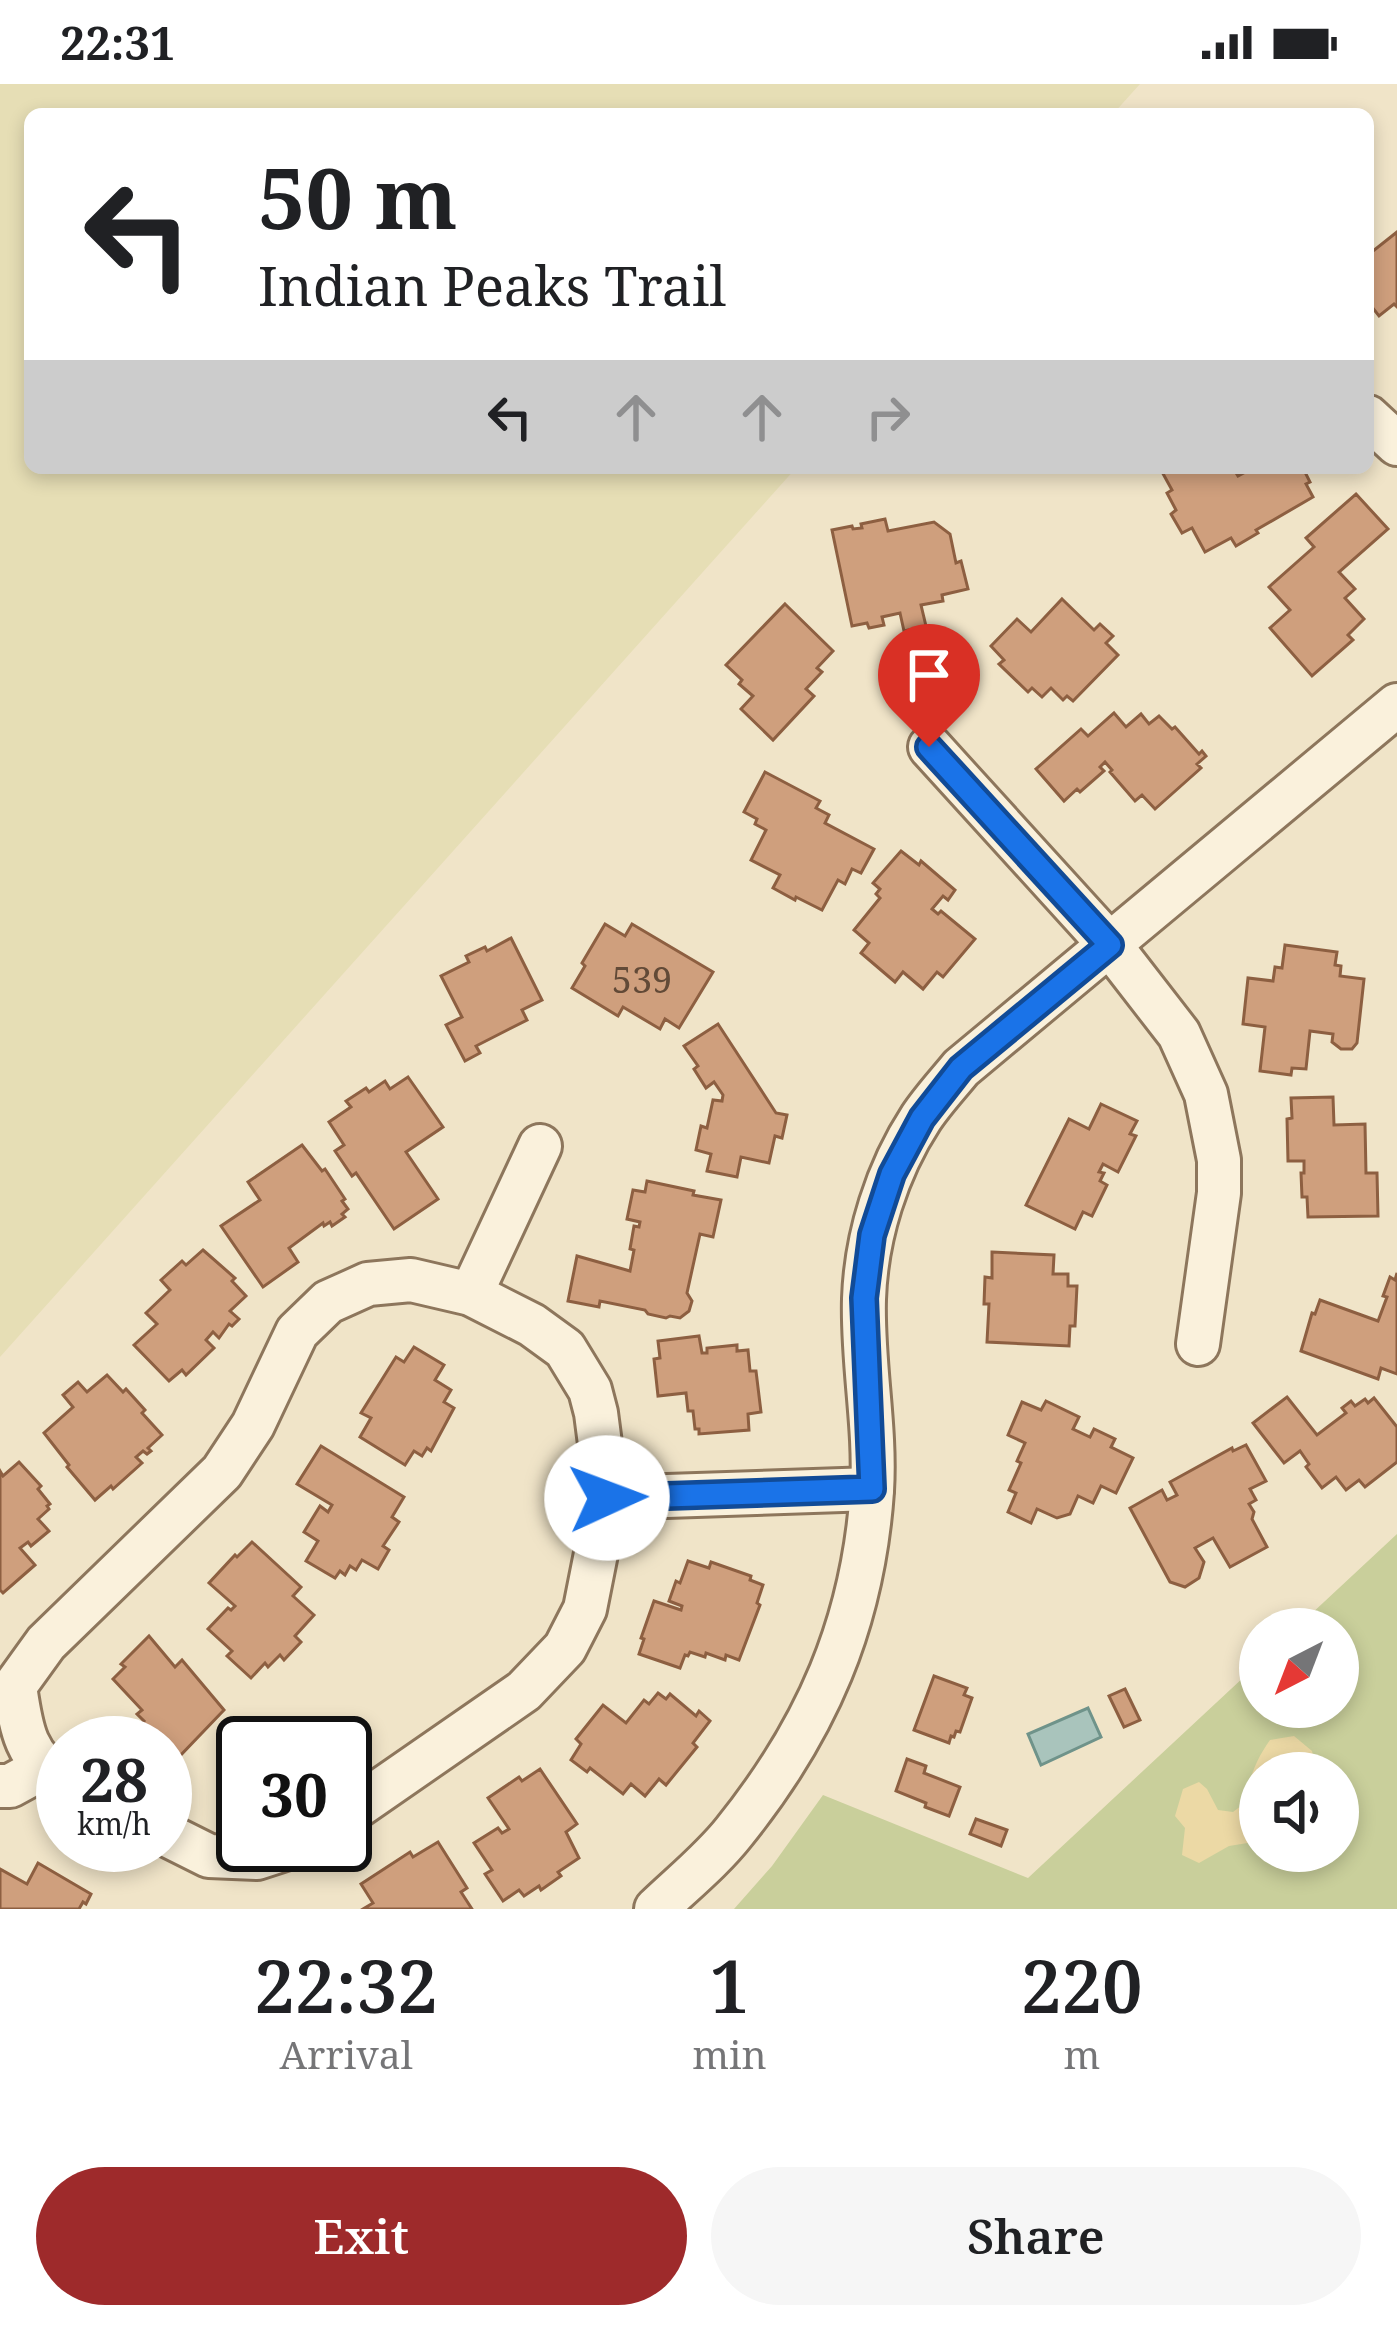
<!DOCTYPE html>
<html lang="en">
<head>
<meta charset="utf-8">
<style>
  body { margin:0; font-family:"Noto Serif",serif; background:#f6f6f6; color:#202124; height:100vh; display:flex; flex-direction:column; font-size:45px; white-space:nowrap }
  * { box-sizing:border-box; margin:0 }
  p { font-size:39px; color:#757577 }
  .icon { flex:none; width:66px; height:66px; fill:none; stroke:currentColor; stroke-width:2; stroke-linecap:round; stroke-linejoin:round }
  .map { position:relative; height:1825px; overflow:hidden }
  .sheet { display:flex; flex-direction:column; background:#fff; flex:1 }
  .sheet>* { flex:none }
  .hud { position:absolute; left:24px; top:24px; width:1350px; height:366px; border-radius:18px; box-shadow:0 6px 18px #0003; background:#fff; color:#202124; overflow:hidden }
  .needle { width:78px; rotate:222deg }
  .fabs { position:absolute; left:1239px; top:1524px; display:grid; gap:24px }
  .fabs a { display:grid; place-items:center; width:120px; height:120px; border-radius:50%; background:#fff; box-shadow:0 6px 18px #0003; font-size:60px }
  .speed { position:absolute; left:36px; top:1632px; display:flex; gap:24px; font-size:60px; font-weight:700; text-align:center }
  .speed>* { display:grid; place-content:center; width:156px; height:156px; border-radius:50%; background:#fff; box-shadow:0 6px 18px #0003; line-height:1 }
  .speed small { font-size:30px; font-weight:400 }
  .speed .limit { border:6px solid #111; border-radius:18px; background:#fff; color:#111 }
  .pin { position:absolute; display:grid; place-items:center; width:102px; height:102px; color:#fff; margin:-123px -51px; border-radius:50% 50% 50% 0; rotate:-45deg; box-shadow:0 0 12px #0007 }
  .pin .icon { rotate:45deg }
  .me { position:absolute; width:132px; margin:-66px; rotate:88deg; stroke-linejoin:round; filter:drop-shadow(0 0 9px #0008) }
  .turn { display:flex; align-items:center; gap:42px; height:252px; padding:0 36px; font-size:54px }
  .turn .icon { width:156px; height:156px; stroke-width:2.5 }
  .turn b { display:block; font-size:84px; line-height:102px }
  .lanes { display:flex; align-items:center; height:114px; padding:0 36px; background:#0003; justify-content:center; gap:60px; direction:ltr }
  .lanes .off { opacity:.35 }
  .eta { display:flex; justify-content:space-evenly; align-items:center; height:204px; text-align:center }
  .eta b { font-size:72px; font-weight:600; line-height:84px }
  .primary-button { display:flex; gap:24px; margin-top:auto; padding:24px 36px }
  .primary-button a { flex:1; height:138px; border-radius:72px; background:#9e2a2b; color:#fff; font-size:48px; font-weight:600; line-height:138px; text-align:center }
  .primary-button a+a { background:#f6f6f6; color:#202124 }
  .status { display:flex; justify-content:space-between; align-items:center; height:84px; padding:0 60px; background:#fff; direction:ltr }
  .status svg { height:33px; fill:currentColor }
  .map>svg:first-child { display:block }
  .farmland { fill:#e6deb5 }
  .green { fill:#c9cf9b; fill-rule:evenodd }
  .sand { fill:#ecd9a5 }
  .water { fill:#a9c4bc; stroke:#6f938a; stroke-width:3 }
  .building { fill:#cf9f7d; stroke:#8d5f41; stroke-width:3 }
  .lines { fill:none; stroke-linecap:round; stroke-linejoin:round }
  .minor-casing { stroke:#8d765c; stroke-width:48 }
  .minor { stroke:#faf1dc; stroke-width:42 }
  .route-casing { stroke:#114b97; stroke-width:30 }
  .route { stroke:#1a73e8; stroke-width:21 }
  .labels { text-anchor:middle; stroke-width:12; stroke-linejoin:round; paint-order:stroke }
  .number-label { font-size:36px; fill:#624a37 }
</style>
</head>
<body>
<div class="status"><b>22:31</b><svg viewBox="0 0 49 12"><path d="M0 12V9h3v3zM5 12V6h3v6zM10 12V3h3v9zM15 12V0h3v12zM26 1h20v11H26zM47 4h2v5h-2z"/></svg></div>
<div class="map">
<svg width="1397" height="1825" viewBox="0 0 1397 1825">
  <rect width="100%" height="100%" fill="#f0e4c8"/>
  <!-- farmland -->
  <path class="farmland" d="M 0,0 L 1140,0 L 1113,30 L 30,30 L 30,384 L 796,384 L 0,1273 Z"/>
  <!-- green -->
  <path class="green" d="M 1397,1450 L 1397,1825 L 734,1825 L 772,1782 L 823,1711 L 1028,1794 L 1260,1578 L 1260,1623 L 1338,1623 L 1338,1545 L 1295,1545 ZM 1260,1689 L 1338,1689 L 1338,1767 L 1260,1767 Z"/>
  <!-- sand -->
  <path class="sand" d="M 1294,1652 L 1312,1667 L 1315,1680 L 1309,1689 L 1260,1689 L 1260,1757 L 1229,1762 L 1199,1779 L 1182,1771 L 1185,1744 L 1175,1732 L 1183,1705 L 1199,1698 L 1207,1705 L 1218,1726 L 1233,1728 L 1246,1718 C 1249,1693 1256,1676 1270,1656 Z"/>
  <!-- water -->
  <path class="water" d="M 1088,1624 L 1101,1653 L 1041,1681 L 1028,1650 Z"/>
  <!-- building -->
  <g class="building">
    <path d="M 1397,148 L 1397,223 L 1394,220 L 1379,232 L 1368,218 L 1368,171 Z"/>
    <path d="M 1163,384 L 1233,384 L 1238,392 L 1253,384 L 1303,384 L 1310,398 L 1306,400 L 1313,413 L 1256,446 L 1258,449 L 1236,462 L 1231,454 L 1205,468 L 1192,444 L 1182,449 L 1171,430 L 1176,426 L 1167,409 L 1172,406 L 1161,386 Z"/>
    <path d="M 1356,410 L 1388,445 L 1339,488 L 1355,505 L 1345,514 L 1364,535 L 1348,551 L 1353,556 L 1312,592 L 1270,544 L 1290,526 L 1269,503 L 1314,463 L 1306,454 Z"/>
    <path d="M 885,435 L 888,447 L 934,438 L 950,450 L 956,479 L 961,477 L 968,505 L 942,511 L 943,517 L 921,521 L 926,542 L 904,547 L 900,529 L 882,533 L 884,541 L 869,544 L 867,539 L 852,542 L 832,446 L 852,442 L 853,445 L 862,444 L 861,440 Z"/>
    <path d="M 1062,515 L 1094,546 L 1100,540 L 1113,552 L 1106,559 L 1118,571 L 1073,617 L 1067,612 L 1063,616 L 1051,604 L 1042,613 L 1032,604 L 1028,608 L 999,580 L 1004,576 L 991,562 L 1017,535 L 1031,548 Z"/>
    <path d="M 785,520 L 833,567 L 817,584 L 822,588 L 806,605 L 814,612 L 773,656 L 741,625 L 753,612 L 739,600 L 742,596 L 726,581 Z"/>
    <path d="M 1114,629 L 1126,643 L 1141,630 L 1149,640 L 1159,632 L 1172,645 L 1175,643 L 1199,670 L 1202,667 L 1206,672 L 1197,680 L 1201,684 L 1155,725 L 1142,711 L 1135,717 L 1110,688 L 1112,686 L 1105,678 L 1100,683 L 1104,687 L 1080,708 L 1077,705 L 1064,717 L 1036,685 L 1081,645 L 1088,652 Z"/>
    <path d="M 765,688 L 820,717 L 816,724 L 829,731 L 825,739 L 874,765 L 861,789 L 852,785 L 845,800 L 838,796 L 822,826 L 796,813 L 795,816 L 773,804 L 780,791 L 751,776 L 766,746 L 755,740 L 757,735 L 744,728 Z"/>
    <path d="M 901,767 L 919,781 L 921,777 L 955,806 L 948,816 L 943,812 L 932,825 L 938,830 L 941,827 L 975,855 L 943,893 L 937,888 L 923,905 L 903,888 L 895,898 L 861,869 L 869,859 L 854,846 L 880,814 L 876,810 L 880,805 L 873,799 Z"/>
    <path d="M 605,840 L 625,852 L 632,840 L 713,888 L 679,944 L 665,935 L 660,945 L 623,923 L 618,932 L 572,904 L 585,882 L 582,879 Z"/>
    <path d="M 511,854 L 542,916 L 522,926 L 527,936 L 476,962 L 480,969 L 465,977 L 446,941 L 462,933 L 441,892 L 469,878 L 466,872 L 485,863 L 487,867 Z"/>
    <path d="M 1285,861 L 1337,868 L 1335,881 L 1341,882 L 1340,892 L 1364,895 L 1357,959 L 1352,965 L 1341,965 L 1332,958 L 1333,950 L 1310,947 L 1306,985 L 1292,984 L 1291,991 L 1260,987 L 1265,943 L 1243,940 L 1248,894 L 1273,897 L 1275,883 L 1282,884 Z"/>
    <path d="M 718,940 L 776,1029 L 787,1031 L 782,1054 L 775,1052 L 769,1079 L 741,1073 L 737,1093 L 707,1087 L 711,1070 L 696,1066 L 701,1042 L 707,1044 L 713,1016 L 722,1017 L 723,1011 L 714,998 L 706,1004 L 694,985 L 698,982 L 684,962 Z"/>
    <path d="M 408,993 L 443,1043 L 406,1068 L 438,1115 L 394,1145 L 356,1089 L 352,1092 L 335,1067 L 344,1061 L 329,1038 L 351,1023 L 346,1017 L 366,1004 L 369,1008 L 385,997 L 390,1005 Z"/>
    <path d="M 1333,1013 L 1334,1041 L 1365,1040 L 1366,1089 L 1377,1089 L 1378,1132 L 1308,1133 L 1307,1113 L 1302,1113 L 1301,1089 L 1304,1089 L 1304,1077 L 1288,1077 L 1287,1035 L 1292,1034 L 1291,1014 Z"/>
    <path d="M 1101,1020 L 1137,1037 L 1130,1050 L 1136,1052 L 1118,1088 L 1103,1080 L 1099,1088 L 1104,1089 L 1100,1097 L 1107,1101 L 1092,1132 L 1083,1128 L 1075,1145 L 1026,1121 L 1069,1035 L 1089,1045 Z"/>
    <path d="M 302,1061 L 322,1087 L 325,1085 L 345,1115 L 342,1117 L 348,1125 L 342,1130 L 345,1133 L 332,1142 L 330,1138 L 324,1142 L 323,1139 L 289,1164 L 298,1178 L 263,1203 L 221,1142 L 260,1116 L 248,1098 Z"/>
    <path d="M 647,1097 L 694,1107 L 693,1111 L 721,1116 L 713,1153 L 700,1150 L 687,1209 L 692,1217 L 689,1227 L 680,1234 L 670,1232 L 666,1234 L 648,1230 L 645,1226 L 600,1217 L 599,1223 L 568,1217 L 577,1172 L 630,1187 L 634,1166 L 630,1165 L 634,1142 L 639,1143 L 640,1138 L 627,1135 L 633,1106 L 645,1108 Z"/>
    <path d="M 203,1166 L 235,1194 L 232,1197 L 246,1212 L 230,1227 L 239,1235 L 232,1242 L 229,1240 L 219,1254 L 213,1248 L 206,1256 L 214,1264 L 186,1291 L 182,1286 L 169,1297 L 134,1261 L 157,1240 L 146,1229 L 170,1206 L 161,1196 L 182,1177 L 186,1181 Z"/>
    <path d="M 992,1168 L 1054,1171 L 1053,1190 L 1068,1190 L 1068,1202 L 1077,1202 L 1075,1242 L 1070,1242 L 1069,1262 L 987,1258 L 989,1220 L 984,1220 L 985,1193 L 992,1194 Z"/>
    <path d="M 1397,1189 L 1397,1290 L 1381,1284 L 1378,1295 L 1301,1267 L 1312,1229 L 1315,1230 L 1320,1216 L 1378,1237 L 1387,1213 L 1383,1212 L 1390,1193 L 1395,1196 Z"/>
    <path d="M 699,1252 L 702,1269 L 707,1269 L 707,1264 L 737,1261 L 737,1267 L 748,1266 L 750,1287 L 756,1287 L 761,1328 L 748,1330 L 749,1346 L 699,1350 L 699,1345 L 695,1345 L 693,1327 L 688,1327 L 686,1309 L 658,1312 L 654,1275 L 660,1274 L 658,1257 Z"/>
    <path d="M 414,1263 L 444,1281 L 435,1296 L 451,1306 L 444,1318 L 454,1324 L 431,1367 L 427,1364 L 422,1372 L 414,1367 L 405,1381 L 360,1353 L 371,1334 L 361,1329 L 396,1273 L 404,1278 Z"/>
    <path d="M 107,1291 L 123,1308 L 126,1305 L 145,1326 L 142,1329 L 162,1351 L 148,1364 L 151,1367 L 147,1370 L 143,1367 L 136,1373 L 142,1379 L 113,1405 L 111,1402 L 95,1416 L 67,1383 L 69,1381 L 44,1349 L 73,1323 L 63,1311 L 78,1298 L 87,1308 Z"/>
    <path d="M 1287,1313 L 1317,1351 L 1346,1329 L 1342,1324 L 1351,1317 L 1355,1322 L 1365,1315 L 1368,1319 L 1374,1314 L 1397,1343 L 1397,1378 L 1365,1403 L 1359,1396 L 1346,1406 L 1336,1393 L 1322,1404 L 1306,1383 L 1309,1380 L 1300,1367 L 1284,1379 L 1253,1339 Z"/>
    <path d="M 1046,1317 L 1079,1333 L 1073,1345 L 1090,1353 L 1094,1345 L 1115,1355 L 1111,1363 L 1133,1374 L 1116,1409 L 1101,1402 L 1093,1419 L 1078,1412 L 1070,1430 L 1057,1434 L 1037,1425 L 1031,1439 L 1008,1428 L 1016,1409 L 1009,1406 L 1021,1379 L 1017,1377 L 1025,1359 L 1008,1351 L 1022,1318 L 1041,1326 Z"/>
    <path d="M 1246,1361 L 1266,1397 L 1250,1405 L 1256,1416 L 1249,1420 L 1254,1428 L 1252,1435 L 1267,1463 L 1230,1483 L 1213,1454 L 1195,1464 L 1204,1478 L 1199,1494 L 1185,1503 L 1170,1498 L 1130,1424 L 1162,1406 L 1167,1416 L 1177,1411 L 1170,1398 L 1232,1364 L 1233,1367 Z"/>
    <path d="M 321,1362 L 404,1413 L 392,1433 L 399,1438 L 383,1462 L 389,1466 L 378,1485 L 362,1476 L 356,1486 L 350,1482 L 345,1491 L 340,1487 L 335,1494 L 306,1477 L 318,1457 L 304,1448 L 320,1422 L 328,1428 L 332,1421 L 297,1400 Z"/>
    <path d="M 19,1378 L 41,1402 L 38,1405 L 50,1420 L 47,1422 L 49,1425 L 38,1435 L 49,1447 L 31,1462 L 28,1458 L 20,1464 L 35,1481 L 3,1509 L 0,1506 L 0,1387 L 3,1392 Z"/>
    <path d="M 252,1458 L 301,1503 L 293,1512 L 314,1531 L 295,1552 L 301,1558 L 284,1576 L 280,1571 L 268,1583 L 265,1579 L 251,1594 L 227,1572 L 232,1567 L 208,1545 L 228,1524 L 231,1526 L 235,1522 L 209,1499 L 235,1471 L 237,1473 Z"/>
    <path d="M 688,1477 L 709,1484 L 711,1478 L 751,1492 L 750,1496 L 763,1501 L 757,1519 L 760,1521 L 739,1576 L 726,1571 L 725,1576 L 706,1569 L 705,1573 L 690,1568 L 688,1572 L 685,1571 L 680,1584 L 639,1570 L 644,1555 L 641,1554 L 654,1517 L 681,1526 L 682,1522 L 669,1517 L 676,1497 L 680,1499 Z"/>
    <path d="M 149,1552 L 175,1583 L 182,1576 L 224,1626 L 176,1676 L 170,1670 L 165,1675 L 165,1659 L 140,1659 L 136,1655 L 141,1650 L 136,1645 L 144,1637 L 137,1630 L 142,1626 L 113,1595 L 125,1583 L 121,1580 Z"/>
    <path d="M 934,1592 L 967,1604 L 964,1611 L 972,1614 L 960,1648 L 956,1647 L 954,1653 L 951,1652 L 949,1659 L 914,1646 Z"/>
    <path d="M 1125,1605 L 1140,1636 L 1124,1643 L 1109,1612 Z"/>
    <path d="M 658,1609 L 666,1615 L 670,1610 L 696,1632 L 699,1627 L 710,1637 L 693,1659 L 697,1663 L 666,1701 L 659,1695 L 645,1712 L 631,1700 L 623,1710 L 590,1684 L 587,1688 L 571,1676 L 581,1660 L 576,1655 L 603,1621 L 626,1639 L 644,1616 L 649,1620 Z"/>
    <path d="M 907,1675 L 926,1682 L 924,1689 L 960,1703 L 949,1732 L 925,1723 L 926,1719 L 896,1707 Z"/>
    <path d="M 540,1685 L 577,1740 L 566,1748 L 579,1774 L 558,1788 L 561,1792 L 541,1806 L 539,1802 L 524,1812 L 519,1806 L 503,1817 L 485,1790 L 492,1786 L 474,1759 L 498,1744 L 502,1749 L 509,1745 L 488,1714 L 519,1693 L 522,1697 Z"/>
    <path d="M 976,1735 L 1007,1746 L 1001,1762 L 970,1750 Z"/>
    <path d="M 438,1758 L 467,1804 L 461,1808 L 472,1825 L 363,1825 L 373,1819 L 361,1800 L 410,1768 L 413,1773 Z"/>
    <path d="M 38,1779 L 91,1810 L 86,1820 L 83,1818 L 79,1825 L 0,1825 L 0,1785 L 27,1800 Z"/>
  </g>
  <g class="lines">
    <!-- minor casing -->
    <g class="minor-casing">
      <g id="minor">
        <path d="M 1368,333 L 1397,360"/>
        <path d="M 930,663 L 1110,861 L 1179,950 L 1206,1010 L 1219,1076 L 1219,1109 L 1198,1260"/>
        <path d="M 471,1210 L 540,1062"/>
        <path d="M 607,1414 L 872,1405"/>
        <path d="M 63,1696 C 24,1674 21,1643 15,1602 L 46,1559 L 222,1388 L 253,1341 L 297,1248 L 328,1218 L 368,1200 L 411,1196 L 471,1210 L 532,1241 L 565,1265 L 590,1306 L 596,1329 L 607,1414 L 585,1525 L 565,1564 L 524,1607 L 345,1731"/>
        <path d="M 0,1702 L 10,1702 L 43,1684"/>
        <path d="M 165,1750 L 209,1772 L 257,1774 L 297,1761"/>
        <path d="M 656,1825 C 682,1800 712,1776 734,1748 C 817,1645 863,1539 872,1407 C 876,1343 862,1279 864,1215 C 866,1152 887,1086 921,1034 C 933,1016 948,1000 961,984 L 1397,621"/>
      </g>
    </g>
    <!-- minor -->
    <use href="#minor" class="minor"/>
  </g>
  <g class="lines">
    <!-- route casing -->
    <g class="route-casing">
      <path id="route" d="M 607,1414 L 872,1405 L 864,1214 L 872,1151 L 892,1090 L 922,1034 L 961,984 L 1110,861 L 929,663"/>
    </g>
    <!-- route -->
    <use href="#route" class="route"/>
  </g>
  <g class="labels">
    <!-- number labels -->
    <g class="number-label">
      <text x="642" y="909">539</text>
    </g>
  </g>
</svg>
<div class="fabs">
<a><svg class="needle" viewBox="-14 -14 28 28"><path d="M0-13l5 13h-10z" fill="#e53935"/><path d="M0 13l5-13h-10z" fill="#757577"/></svg></a>
<a><svg class="icon" aria-label="sound" viewBox="0 0 24 24"><path d="M4 9h4l5-4v14l-5-4H4zM17 9q2 3 0 6"/></svg></a>
</div>
<div class="speed"><div>28<small>km/h</small></div><div class="limit">30</div></div>
<div class="pin" style="left:929px;top:663px;background:#d93025"><svg class="icon" aria-label="arrive" viewBox="0 0 24 24"><path d="M6 21V4h12l-3 4 3 4H6"/></svg></div>
<svg class="me" style="left:607px;top:1414px" viewBox="-20 -20 40 40"><circle r="19" fill="#fff"/><path d="M0-13L10 11 0 6-10 11z" fill="#1a73e8"/></svg>
<div class="hud">
<div class="turn"><svg class="icon" aria-label="left" viewBox="0 0 24 24"><path d="M17 20v-9H6M10 6l-5 5 5 5"/></svg><div><b>50 m</b>Indian Peaks Trail</div></div>
<div class="lanes"><svg class="icon" aria-label="left" viewBox="0 0 24 24"><path d="M17 20v-9H6M10 6l-5 5 5 5"/></svg><svg class="icon off" aria-label="ahead" viewBox="0 0 24 24"><path d="M12 20V5M6 11l6-6 6 6"/></svg><svg class="icon off" aria-label="ahead" viewBox="0 0 24 24"><path d="M12 20V5M6 11l6-6 6 6"/></svg><svg class="icon off" aria-label="right" viewBox="0 0 24 24"><path d="M7 20v-9h11M14 6l5 5-5 5"/></svg></div>
</div>
</div>
<section class="sheet">
<div class="eta">
<div><b>22:32</b><p>Arrival</p></div>
<div><b>1</b><p>min</p></div>
<div><b>220</b><p>m</p></div>
</div>
<div class="primary-button"><a>Exit</a><a>Share</a></div>
</section>
</body>
</html>
